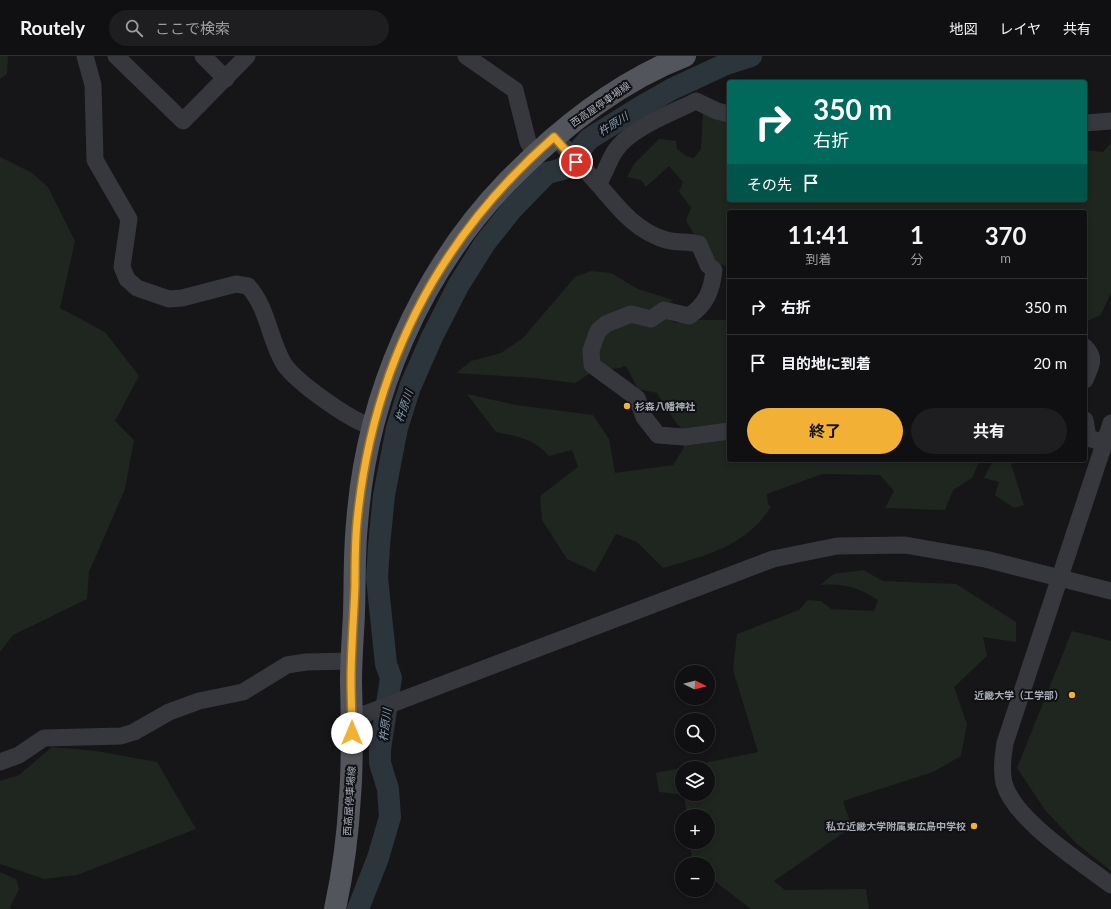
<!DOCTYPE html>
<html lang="ja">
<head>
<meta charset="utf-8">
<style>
  body { margin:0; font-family:Lato,"Noto Sans JP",sans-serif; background:#1e1e20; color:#f1f3f6; height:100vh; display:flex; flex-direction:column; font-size:15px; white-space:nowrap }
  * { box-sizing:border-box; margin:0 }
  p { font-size:13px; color:#9c9d9f }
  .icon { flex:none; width:22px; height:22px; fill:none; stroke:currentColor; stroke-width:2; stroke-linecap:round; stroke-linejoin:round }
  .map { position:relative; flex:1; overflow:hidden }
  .details { position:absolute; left:727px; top:154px; width:360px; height:252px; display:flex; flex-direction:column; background:#101012; border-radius:4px; box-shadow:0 2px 6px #0003,0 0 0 1px #303032 }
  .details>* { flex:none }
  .hud { position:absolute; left:727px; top:24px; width:360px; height:122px; border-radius:4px; box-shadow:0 2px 6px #0003,0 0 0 1px #303032; background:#00695c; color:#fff; overflow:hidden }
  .needle { width:26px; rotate:96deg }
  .fabs { position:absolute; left:675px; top:609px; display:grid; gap:8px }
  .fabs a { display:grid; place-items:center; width:40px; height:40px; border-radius:50%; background:#101012; box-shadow:0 2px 6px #0003,0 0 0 1px #303032; font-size:20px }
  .pin { position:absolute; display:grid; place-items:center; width:34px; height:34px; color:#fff; margin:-17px; border:2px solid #fff; border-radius:50%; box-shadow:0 1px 4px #0007 }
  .me { position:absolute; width:44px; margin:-22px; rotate:0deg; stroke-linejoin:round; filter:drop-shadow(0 0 3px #0008) }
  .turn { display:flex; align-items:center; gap:14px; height:84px; padding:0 20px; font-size:18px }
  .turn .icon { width:52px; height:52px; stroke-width:2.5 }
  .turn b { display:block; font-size:28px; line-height:34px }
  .then { display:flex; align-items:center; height:38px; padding:0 20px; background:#0003; gap:8px; font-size:15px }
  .eta { display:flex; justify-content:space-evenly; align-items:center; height:68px; text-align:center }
  .eta b { font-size:24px; font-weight:700; line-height:28px }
  .primary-button { display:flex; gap:8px; margin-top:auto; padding:8px 20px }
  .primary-button a { flex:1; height:46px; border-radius:24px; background:#f2b134; color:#111; font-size:16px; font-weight:700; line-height:46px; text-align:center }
  .primary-button a+a { background:#1e1e20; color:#f1f3f6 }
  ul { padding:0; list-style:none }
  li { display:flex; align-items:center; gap:12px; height:56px; padding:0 20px; border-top:1px solid #303032 }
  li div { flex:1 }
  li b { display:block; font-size:15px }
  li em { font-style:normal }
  header { display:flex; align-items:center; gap:24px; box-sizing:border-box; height:56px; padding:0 20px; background:#101012; border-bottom:1px solid #303032 }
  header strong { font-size:19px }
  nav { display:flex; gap:22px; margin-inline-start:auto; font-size:14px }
  .search { width:280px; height:36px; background:#1e1e20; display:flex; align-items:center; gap:10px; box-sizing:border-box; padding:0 14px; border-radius:22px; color:#9c9d9f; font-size:15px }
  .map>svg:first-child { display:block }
  .green { fill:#1e261f; fill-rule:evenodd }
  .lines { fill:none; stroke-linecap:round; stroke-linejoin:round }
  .river { stroke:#2c353c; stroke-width:22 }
  .minor { stroke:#37383d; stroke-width:17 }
  .major { stroke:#53555c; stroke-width:22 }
  .route-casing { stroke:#9d7322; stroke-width:10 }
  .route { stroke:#f2b134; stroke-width:7 }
  .poi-dot { fill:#f2b134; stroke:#111113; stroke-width:1.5 }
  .labels { text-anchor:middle; stroke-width:4; stroke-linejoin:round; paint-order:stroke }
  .street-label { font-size:10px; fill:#a8adb8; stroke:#111113 }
  .poi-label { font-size:10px; font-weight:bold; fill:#a8adb8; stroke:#111113; text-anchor:end }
  .water-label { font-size:11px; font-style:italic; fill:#7f9bb3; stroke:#111113 }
</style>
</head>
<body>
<header>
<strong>Routely</strong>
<div class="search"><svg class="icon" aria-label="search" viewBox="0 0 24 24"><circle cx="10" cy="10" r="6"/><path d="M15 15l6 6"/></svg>ここで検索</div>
<nav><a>地図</a><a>レイヤ</a><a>共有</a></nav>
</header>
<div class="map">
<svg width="1111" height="853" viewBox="0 0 1111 853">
  <rect width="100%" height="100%" fill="#161618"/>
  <!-- green -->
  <g class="green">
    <path d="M 0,0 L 8,0 L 7,18 L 0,23 Z"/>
    <path d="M 703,54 L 729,66 L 729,144 L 1085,144 L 1085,94 L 1103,96 L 1111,87 L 1111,236 L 1101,259 L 1085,266 L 1085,156 L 729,156 L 729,211 L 710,205 L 686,165 L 691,151 L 679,136 L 683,126 L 669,110 L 646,131 L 641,124 L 627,121 L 634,108 L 659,83 L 676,85 L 677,93 L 686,100 L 694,102 L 701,93 Z"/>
    <path d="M 0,101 L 32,117 L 48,131 L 75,185 L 60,252 L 105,276 L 139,320 L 115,365 L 134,384 L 125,433 L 89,516 L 87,543 L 13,579 L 0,596 Z"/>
    <path d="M 591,215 L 611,217 L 638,233 L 673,244 L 651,260 L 606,265 L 592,316 L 575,327 L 534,322 L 456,317 L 471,305 L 501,297 L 523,282 L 575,221 Z"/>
    <path d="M 729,258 L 729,371 L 686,376 L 677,368 L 657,337 L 638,333 L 626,310 C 614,314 609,314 599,306 L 599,284 L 612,269 L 665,260 L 675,267 L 694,264 L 726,264 Z"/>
    <path d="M 467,338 L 516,349 L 593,359 L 609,383 L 615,417 L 673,409 L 683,393 L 685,384 L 729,378 L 729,404 L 980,404 L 972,422 L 953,434 L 945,454 L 885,452 L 894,435 L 880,419 L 822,418 L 767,438 L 768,448 L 771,451 C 745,491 706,499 663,512 L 637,486 L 616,478 L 595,516 L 567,503 L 542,464 L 540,440 L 578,411 L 572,394 L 549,400 C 533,382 518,381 496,376 Z"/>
    <path d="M 993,404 L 1031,404 L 1011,408 L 1024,449 L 1014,452 L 995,439 L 999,426 L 984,422 Z"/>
    <path d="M 863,514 L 883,525 L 956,528 L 1016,566 L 1016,586 L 983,581 L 987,600 L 954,631 L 967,668 L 961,700 L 933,716 L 843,745 L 852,771 L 774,825 L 785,834 L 866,833 L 869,853 L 751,853 L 708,820 L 708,808 L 695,808 L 692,805 L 690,786 L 708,786 L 708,760 L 687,760 L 684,739 L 659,736 L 656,717 L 758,696 L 733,614 L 737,578 L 799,554 L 808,544 L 821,545 L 831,553 L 874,555 L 878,544 C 857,531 844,527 820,529 L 834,518 ZM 682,712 L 708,712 L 708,738 L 682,738 Z"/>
    <path d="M 1072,575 L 1111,585 L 1111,815 L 1076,787 L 1045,754 L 1017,712 Z"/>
    <path d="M 52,691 L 96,695 L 157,706 L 196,773 L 77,819 L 44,823 L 0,808 L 0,725 L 19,719 Z"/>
    <path d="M 0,816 L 16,823 L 19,833 L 10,851 L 11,853 L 0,853 Z"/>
  </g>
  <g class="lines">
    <!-- river -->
    <path class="river" d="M 358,853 L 378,802 L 390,761 L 388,733 L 380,707 L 380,693 L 391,622 L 386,608 L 377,522 L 379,490 L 384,439 L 397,372 L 410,331 L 432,281 L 458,230 L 485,187 L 512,153 L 547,117 L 563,113 L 589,83 L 637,53 L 672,33 L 726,8 L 751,0"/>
    <!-- minor -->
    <g class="minor">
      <path d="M 85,0 L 93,29 L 95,104 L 129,163 L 122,211 L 127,223 L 137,232 L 169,243 L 182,242 L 236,228 L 248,230 C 268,252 269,283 284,308 C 296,326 353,367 374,371"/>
      <path d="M 116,0 L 183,65 L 247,0"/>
      <path d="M 203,0 L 226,23"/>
      <path d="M 466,0 L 515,34 L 528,86 L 535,98"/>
      <path d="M 1085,67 L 1111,65"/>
      <path d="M 555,81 L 598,128 C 605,118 608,106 615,95 C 630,72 670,58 696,45 L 717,55 L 729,58"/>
      <path d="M 598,128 C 618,151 635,175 666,184 C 676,187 688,185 699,188 L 708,209 L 714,214 C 712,234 706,249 689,260 L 664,254 L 651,263 L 631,258 L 606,268 L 598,275 L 591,294 L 592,309 L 637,342 L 644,361 L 658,379 L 685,381 L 729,375"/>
      <path d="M 1085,291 C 1097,303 1090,311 1085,324"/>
      <path d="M 1085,364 L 1088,382 L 1105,387"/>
      <path d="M 1111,367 L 1005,687 C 1003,700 1001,713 1004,727 C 1014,764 1081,806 1111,829"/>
      <path d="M 352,663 L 773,503 L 837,490 L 905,489 L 985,503 L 1111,535"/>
      <path d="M 0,706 L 19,699 L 44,682 L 121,680 L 134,676 L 169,656 L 199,645 L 243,636 L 287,609 L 306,606 L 353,605"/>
    </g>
    <!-- major -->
    <path class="major" d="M 335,853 C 343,816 348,778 350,740 C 353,702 352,664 351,626 C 351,603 353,580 354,557 C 355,527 354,497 357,468 C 366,341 420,216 508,125 C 558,74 617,26 685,0"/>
  </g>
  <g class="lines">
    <!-- route casing -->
    <g class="route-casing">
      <path id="route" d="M 352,677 C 352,659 351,642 351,624 C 351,592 354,560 355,529 C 355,508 355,487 357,466 C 372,311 437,183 554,81 L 576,106"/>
    </g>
    <!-- route -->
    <use href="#route" class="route"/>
  </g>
  <!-- markers -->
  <g class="poi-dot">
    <circle cx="627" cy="350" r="4"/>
    <circle cx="1072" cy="639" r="4"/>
    <circle cx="974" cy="770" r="4"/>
  </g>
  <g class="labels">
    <!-- street labels -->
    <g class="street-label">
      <text transform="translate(600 48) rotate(-35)" y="4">西高屋停車場線</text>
      <text transform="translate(349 745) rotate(-86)" y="4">西高屋停車場線</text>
    </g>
    <!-- poi labels -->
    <g class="poi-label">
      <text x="635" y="354" text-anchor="start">杉森八幡神社</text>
      <text x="1064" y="643">近畿大学（工学部）</text>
      <text x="966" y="774">私立近畿大学附属東広島中学校</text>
    </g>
    <!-- water labels -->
    <g class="water-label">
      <text transform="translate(613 68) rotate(-32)" y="4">杵原川</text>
      <text transform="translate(404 350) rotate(-71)" y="4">杵原川</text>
      <text transform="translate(385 669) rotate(-83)" y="4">杵原川</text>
    </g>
  </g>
</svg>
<div class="fabs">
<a><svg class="needle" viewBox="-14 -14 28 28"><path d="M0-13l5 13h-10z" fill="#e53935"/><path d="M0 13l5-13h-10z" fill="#9c9d9f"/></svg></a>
<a><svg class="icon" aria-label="search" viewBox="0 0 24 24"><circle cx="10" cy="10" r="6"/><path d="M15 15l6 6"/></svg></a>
<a><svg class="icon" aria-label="layers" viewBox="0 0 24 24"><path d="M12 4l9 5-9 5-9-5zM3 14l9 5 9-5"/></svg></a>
<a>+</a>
<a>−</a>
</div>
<div class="pin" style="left:576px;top:106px;background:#d93025"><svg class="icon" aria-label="arrive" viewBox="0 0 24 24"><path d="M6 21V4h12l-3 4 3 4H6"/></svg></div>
<svg class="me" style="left:352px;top:677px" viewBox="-20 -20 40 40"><circle r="19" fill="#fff"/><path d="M0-13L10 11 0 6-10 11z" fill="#f2b134"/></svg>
<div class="hud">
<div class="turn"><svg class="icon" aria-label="right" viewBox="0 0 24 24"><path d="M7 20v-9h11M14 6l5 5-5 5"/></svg><div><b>350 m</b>右折</div></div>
<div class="then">その先<svg class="icon" aria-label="arrive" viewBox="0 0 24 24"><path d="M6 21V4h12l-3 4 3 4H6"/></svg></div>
</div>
<section class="details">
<div class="eta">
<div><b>11:41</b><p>到着</p></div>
<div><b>1</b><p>分</p></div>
<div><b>370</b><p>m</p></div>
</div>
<ul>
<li><svg class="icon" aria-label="right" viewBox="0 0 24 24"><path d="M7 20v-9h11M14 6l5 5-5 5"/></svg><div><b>右折</b></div><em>350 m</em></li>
<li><svg class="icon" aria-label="arrive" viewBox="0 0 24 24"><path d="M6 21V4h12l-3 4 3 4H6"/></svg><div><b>目的地に到着</b></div><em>20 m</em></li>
</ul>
<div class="primary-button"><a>終了</a><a>共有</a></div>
</section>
</div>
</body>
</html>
